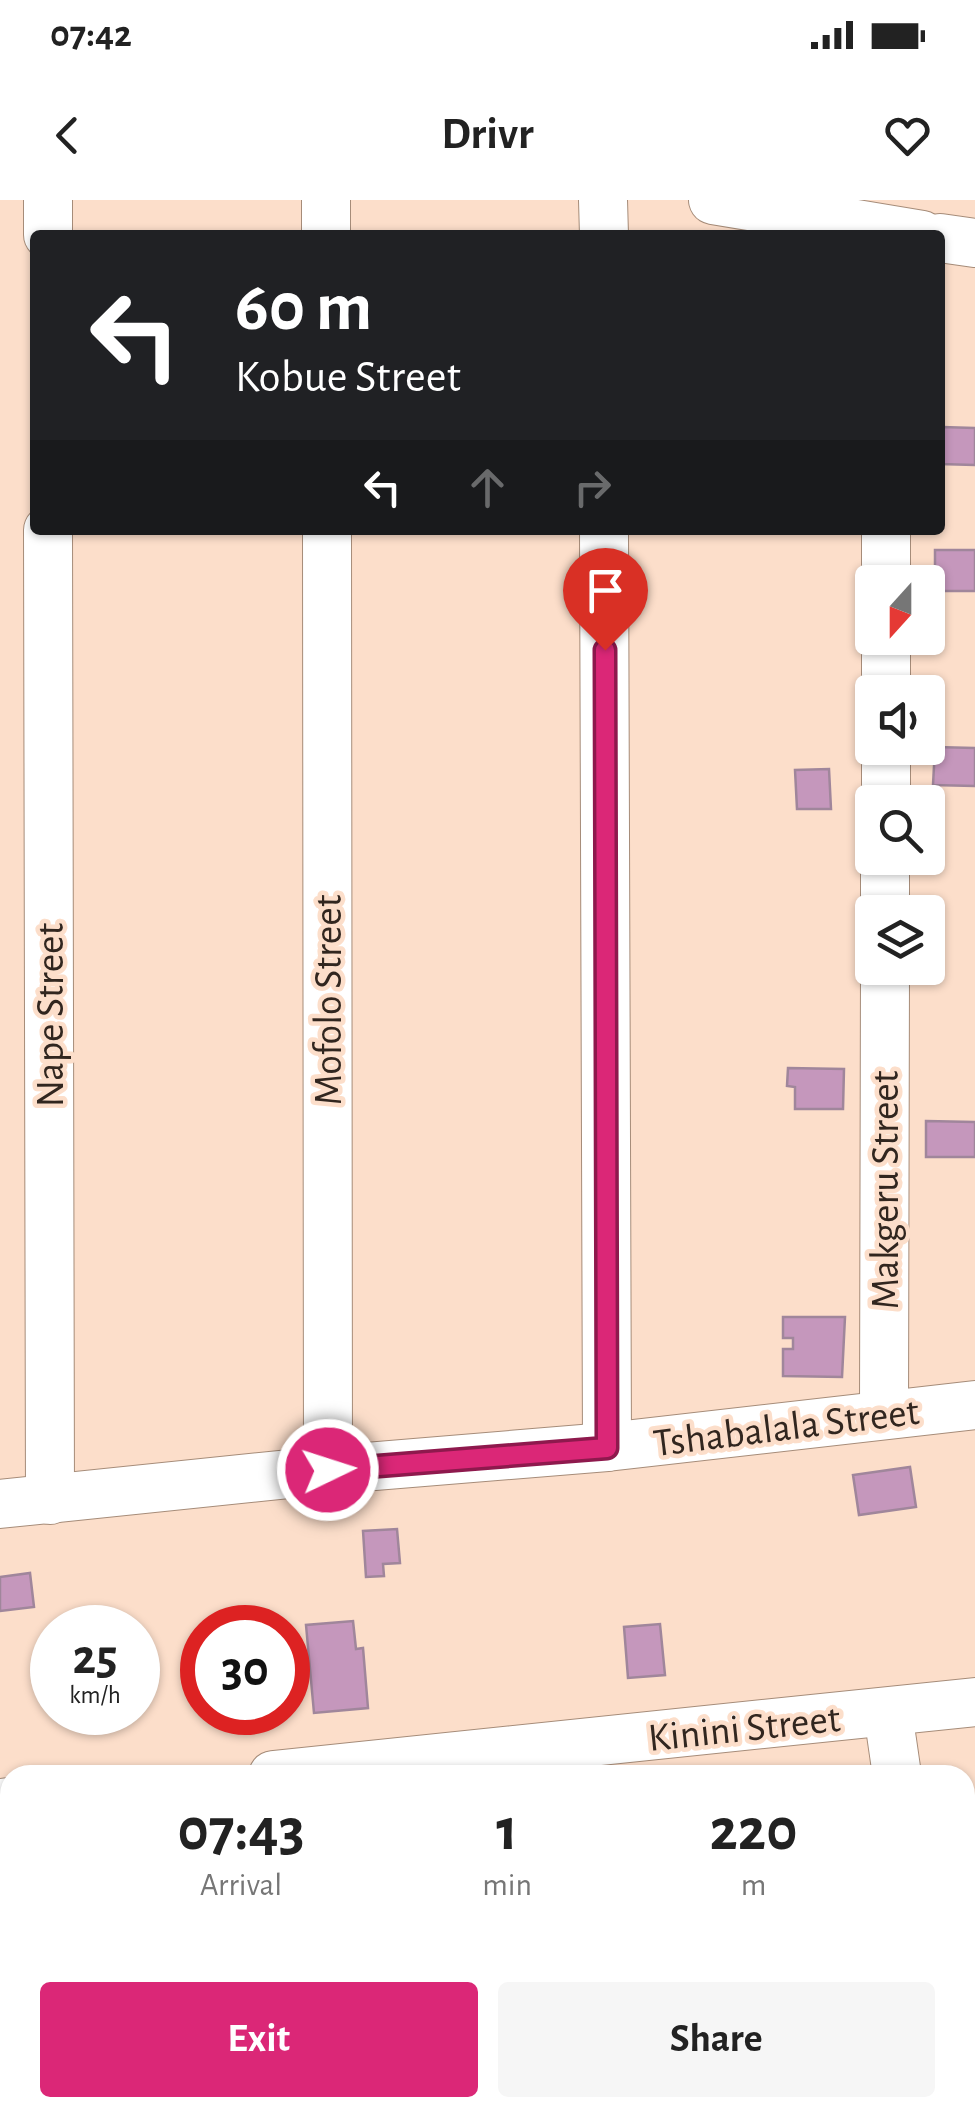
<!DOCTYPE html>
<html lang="en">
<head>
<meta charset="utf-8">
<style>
  body { margin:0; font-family:"Alegreya Sans",sans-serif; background:#f6f6f6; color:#222; height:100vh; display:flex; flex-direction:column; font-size:38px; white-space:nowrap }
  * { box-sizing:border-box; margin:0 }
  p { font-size:32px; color:#767676 }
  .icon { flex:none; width:55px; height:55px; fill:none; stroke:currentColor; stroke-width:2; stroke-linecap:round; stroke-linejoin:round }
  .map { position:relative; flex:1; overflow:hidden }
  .side { position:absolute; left:0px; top:1565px; width:975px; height:352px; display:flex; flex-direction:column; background:#fff; border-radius:30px 30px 0 0; box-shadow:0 2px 8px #0004 }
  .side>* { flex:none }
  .guide { position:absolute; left:30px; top:30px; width:915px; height:305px; border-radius:10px; box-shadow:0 2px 8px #0004; background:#202124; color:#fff; overflow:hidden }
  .needle { width:65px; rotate:201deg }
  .controls { position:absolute; left:855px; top:365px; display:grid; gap:20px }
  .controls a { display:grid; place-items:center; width:90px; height:90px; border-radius:10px; background:#fff; box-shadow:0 2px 8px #0004; font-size:50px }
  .speed { position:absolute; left:30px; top:1405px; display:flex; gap:20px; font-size:50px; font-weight:700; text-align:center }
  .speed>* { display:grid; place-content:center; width:130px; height:130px; border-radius:50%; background:#fff; box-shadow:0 2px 8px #0004; line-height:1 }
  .speed small { font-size:25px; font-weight:400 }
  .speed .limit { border:15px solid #d22; background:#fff; color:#111 }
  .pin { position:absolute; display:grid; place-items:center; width:85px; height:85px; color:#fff; margin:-102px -42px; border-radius:50% 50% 50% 0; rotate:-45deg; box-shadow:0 0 10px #0007 }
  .pin .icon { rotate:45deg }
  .me { position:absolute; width:110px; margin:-55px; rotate:86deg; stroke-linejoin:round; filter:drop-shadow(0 0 8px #0008) }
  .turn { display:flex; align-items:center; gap:35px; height:210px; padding:0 40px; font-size:45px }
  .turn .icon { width:130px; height:130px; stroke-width:2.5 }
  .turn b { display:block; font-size:70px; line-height:85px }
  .lanes { display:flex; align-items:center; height:95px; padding:0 40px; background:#0003; justify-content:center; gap:50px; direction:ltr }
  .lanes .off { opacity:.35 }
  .eta { display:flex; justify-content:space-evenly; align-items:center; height:170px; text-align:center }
  .eta b { font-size:60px; font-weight:700; line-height:70px }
  .action { display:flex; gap:20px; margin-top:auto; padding:20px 40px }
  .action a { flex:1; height:115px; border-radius:10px; background:#db2777; color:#fff; font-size:40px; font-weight:700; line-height:115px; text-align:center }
  .action a+a { background:#f6f6f6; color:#222 }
  .status { display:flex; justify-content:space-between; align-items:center; height:70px; padding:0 50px; background:#fff; direction:ltr }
  .status svg { height:28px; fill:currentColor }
  header { display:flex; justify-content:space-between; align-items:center; height:130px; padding:0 40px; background:#fff; font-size:45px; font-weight:700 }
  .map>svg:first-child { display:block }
  .building { fill:#c597bc; stroke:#a0869b; stroke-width:2.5 }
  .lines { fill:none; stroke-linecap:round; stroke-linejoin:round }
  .minor-casing { stroke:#a68c79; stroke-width:50 }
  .minor { stroke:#fff; stroke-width:48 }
  .route-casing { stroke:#8e194d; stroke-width:25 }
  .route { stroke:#db2777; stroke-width:18 }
  .labels { text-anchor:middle; stroke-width:9; stroke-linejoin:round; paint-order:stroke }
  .street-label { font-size:40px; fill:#31261f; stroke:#fcdeca }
</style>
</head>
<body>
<div class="status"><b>07:42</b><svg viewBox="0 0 49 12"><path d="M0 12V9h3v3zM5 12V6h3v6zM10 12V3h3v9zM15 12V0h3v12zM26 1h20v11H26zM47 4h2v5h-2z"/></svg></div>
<header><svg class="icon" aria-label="back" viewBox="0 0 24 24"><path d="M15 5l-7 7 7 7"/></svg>Drivr<svg class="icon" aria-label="heart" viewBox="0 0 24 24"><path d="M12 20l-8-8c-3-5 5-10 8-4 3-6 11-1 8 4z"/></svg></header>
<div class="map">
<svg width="975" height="1917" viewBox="0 0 975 1917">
  <rect width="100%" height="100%" fill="#fcdeca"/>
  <!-- building -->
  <g class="building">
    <path d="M 942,227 L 975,228 L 975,265 L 940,264 Z"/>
    <rect x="935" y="350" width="40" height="41"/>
    <path d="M 935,547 L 975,548 L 975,586 L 933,585 Z"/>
    <path d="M 829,569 L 831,609 L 797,609 L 795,570 Z"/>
    <path d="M 788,868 L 844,869 L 843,909 L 795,909 L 795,887 L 787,886 Z"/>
    <path d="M 926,921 L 975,922 L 975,957 L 926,957 Z"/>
    <path d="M 783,1117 L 845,1117 L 842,1177 L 783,1176 L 783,1149 L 793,1149 L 793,1138 L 783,1138 Z"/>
    <path d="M 910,1267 L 916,1307 L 859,1315 L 853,1275 Z"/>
    <path d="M 397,1329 L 400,1363 L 383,1364 L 384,1376 L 366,1377 L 363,1331 Z"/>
    <path d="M 30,1373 L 34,1407 L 0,1411 L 0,1377 Z"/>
    <path d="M 353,1421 L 356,1449 L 363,1448 L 368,1508 L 314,1513 L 306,1425 Z"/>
    <path d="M 660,1424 L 665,1475 L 628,1478 L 624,1427 Z"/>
  </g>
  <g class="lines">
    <!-- minor casing -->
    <g class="minor-casing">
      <g id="minor">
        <path d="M 48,0 L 48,35"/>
        <path d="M 326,0 L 326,35"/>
        <path d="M 603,0 L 604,35"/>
        <path d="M 713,0 L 922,35"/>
        <path d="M 940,38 L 975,43"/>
        <path d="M 48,330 L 50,1300"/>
        <path d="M 327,330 L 328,1270"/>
        <path d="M 604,330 L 607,1247"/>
        <path d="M 886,382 L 886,330"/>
        <path d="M 886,492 L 886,438"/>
        <path d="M 886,602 L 886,548"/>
        <path d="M 885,712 L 885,658"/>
        <path d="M 884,1213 L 885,768"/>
        <path d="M 0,1304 L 328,1270 L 607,1247 L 975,1205"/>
        <path d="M 888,1513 L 897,1575"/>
        <path d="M 273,1575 L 975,1502"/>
        <path d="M 0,1603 L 10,1602"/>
        <path d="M 946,1908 L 947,1917"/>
        <path d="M 0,1912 L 39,1908"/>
      </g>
    </g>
    <!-- minor -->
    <use href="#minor" class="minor"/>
  </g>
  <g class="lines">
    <!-- route casing -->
    <g class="route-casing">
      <path id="route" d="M 328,1270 L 607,1248 L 605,450"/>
    </g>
    <!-- route -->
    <use href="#route" class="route"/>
  </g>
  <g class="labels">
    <!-- street labels -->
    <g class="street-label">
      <text transform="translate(327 800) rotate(-90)" y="14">Mofolo Street</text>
      <text transform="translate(49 815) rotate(-90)" y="14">Nape Street</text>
      <text transform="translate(884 990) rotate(-90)" y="14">Makgeru Street</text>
      <text transform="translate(786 1226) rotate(-7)" y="14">Tshabalala Street</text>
      <text transform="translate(744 1527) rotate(-6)" y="14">Kinini Street</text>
    </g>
  </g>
</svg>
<div class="controls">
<a><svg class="needle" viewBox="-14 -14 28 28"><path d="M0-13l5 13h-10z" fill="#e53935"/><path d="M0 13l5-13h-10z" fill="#767676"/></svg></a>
<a><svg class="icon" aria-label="sound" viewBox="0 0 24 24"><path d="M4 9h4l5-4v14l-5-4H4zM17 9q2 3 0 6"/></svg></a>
<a><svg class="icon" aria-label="search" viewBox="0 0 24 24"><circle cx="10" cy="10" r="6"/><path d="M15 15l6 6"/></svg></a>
<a><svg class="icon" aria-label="layers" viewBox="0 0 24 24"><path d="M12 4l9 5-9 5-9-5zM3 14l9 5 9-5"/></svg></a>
</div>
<div class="speed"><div>25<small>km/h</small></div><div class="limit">30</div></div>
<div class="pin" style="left:605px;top:450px;background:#d93025"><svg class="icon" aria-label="arrive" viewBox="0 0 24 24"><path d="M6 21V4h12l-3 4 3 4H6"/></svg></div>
<svg class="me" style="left:328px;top:1270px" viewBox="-20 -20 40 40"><circle r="17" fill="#db2777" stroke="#fff" stroke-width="3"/><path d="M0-11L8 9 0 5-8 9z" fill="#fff"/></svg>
<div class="guide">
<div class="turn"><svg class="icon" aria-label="left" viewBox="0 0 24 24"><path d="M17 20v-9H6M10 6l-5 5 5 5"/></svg><div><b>60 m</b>Kobue Street</div></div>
<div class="lanes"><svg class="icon" aria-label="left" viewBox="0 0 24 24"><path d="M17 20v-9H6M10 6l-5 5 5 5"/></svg><svg class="icon off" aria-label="ahead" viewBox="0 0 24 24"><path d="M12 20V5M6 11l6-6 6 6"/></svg><svg class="icon off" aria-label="right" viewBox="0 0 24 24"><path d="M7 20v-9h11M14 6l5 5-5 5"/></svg></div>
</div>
<section class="side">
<div class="eta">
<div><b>07:43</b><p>Arrival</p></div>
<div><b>1</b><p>min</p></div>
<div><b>220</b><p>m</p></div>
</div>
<div class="action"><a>Exit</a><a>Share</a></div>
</section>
</div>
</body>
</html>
